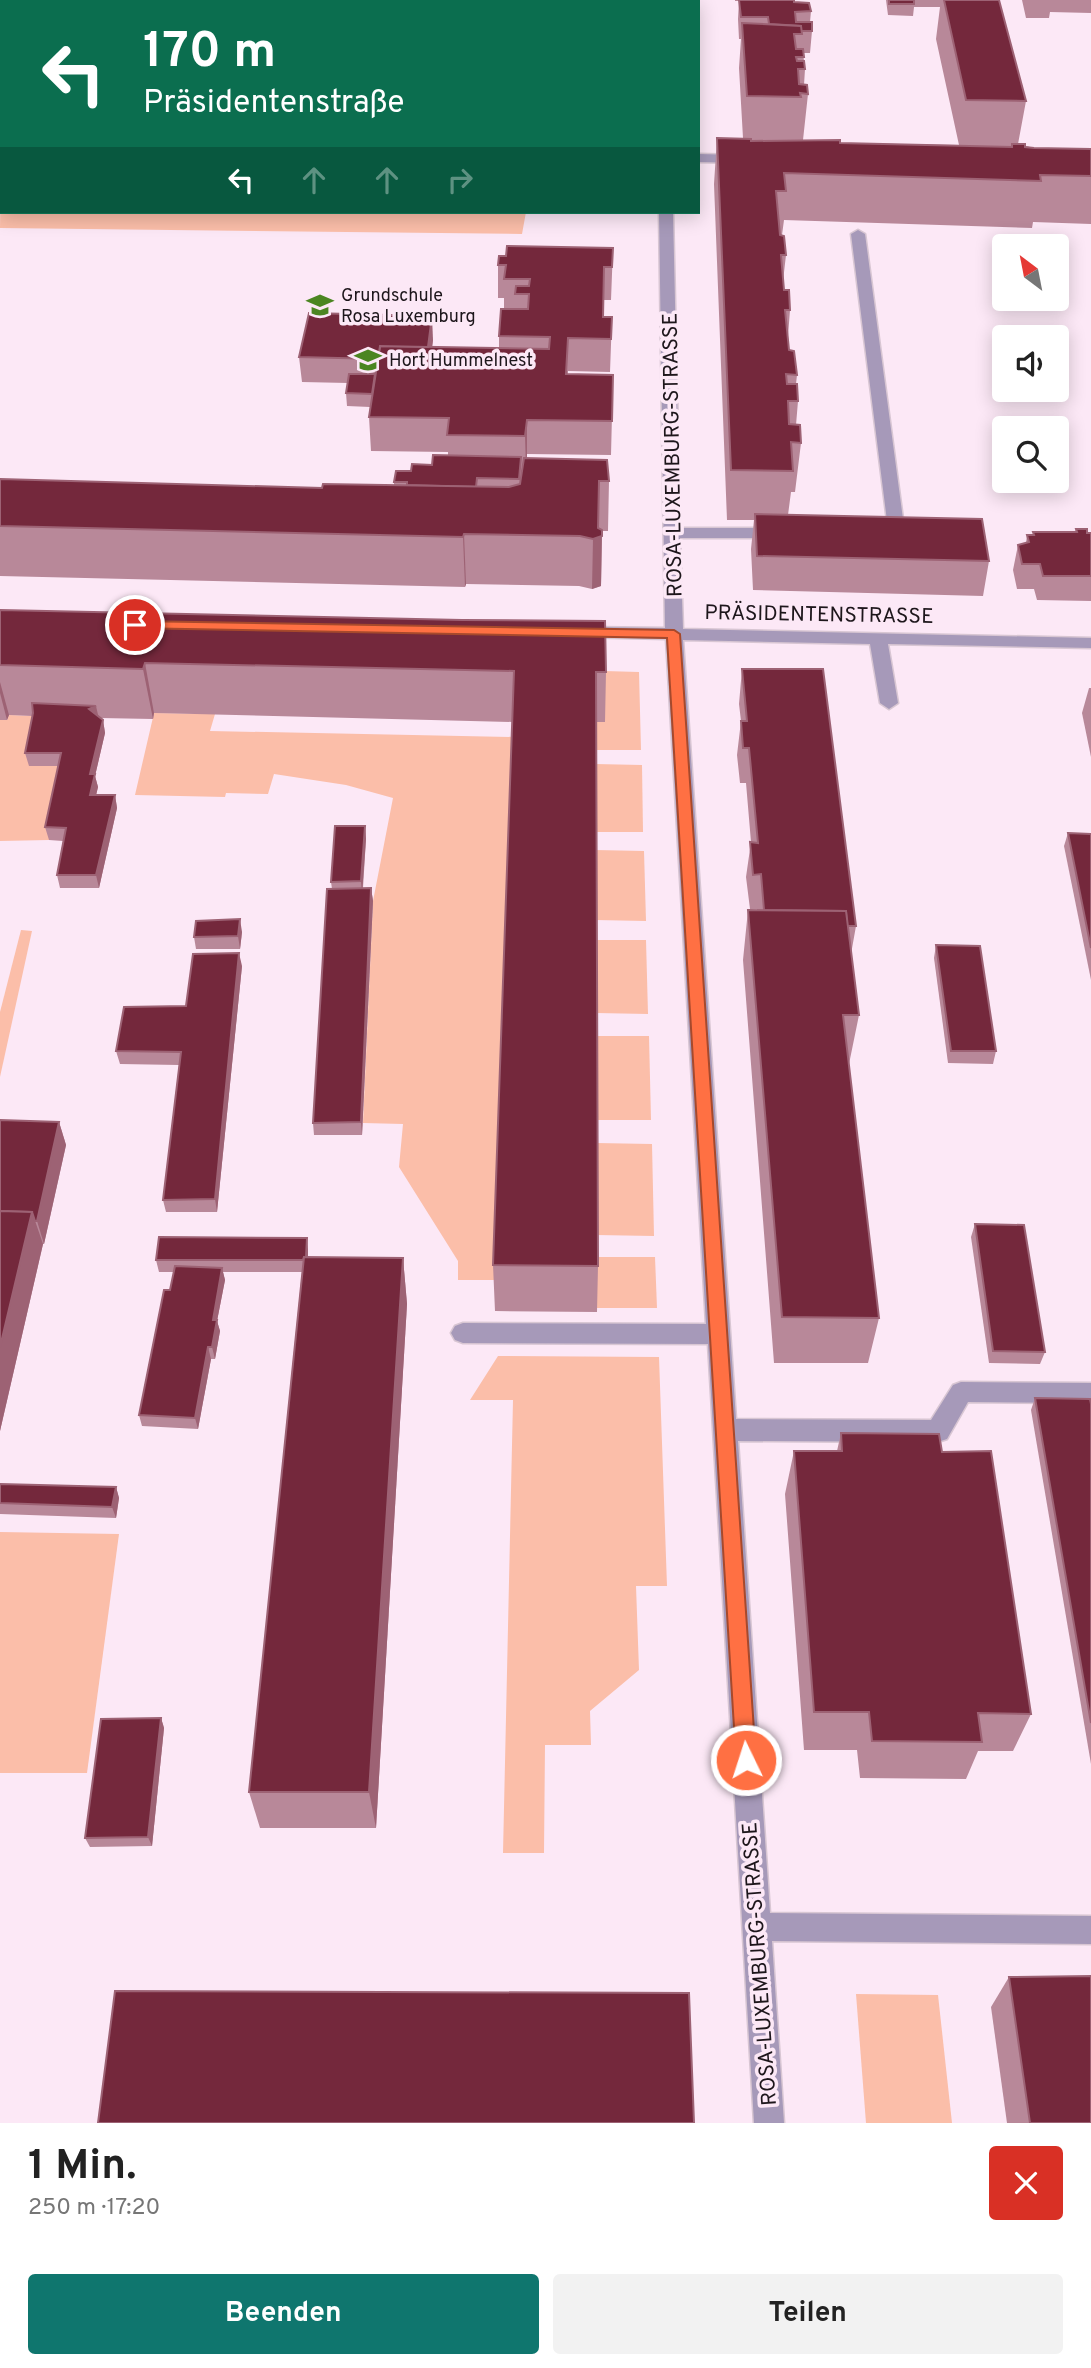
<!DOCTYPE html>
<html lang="de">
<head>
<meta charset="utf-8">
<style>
  body { margin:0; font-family:Overpass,sans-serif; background:#f2f2f2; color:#222; height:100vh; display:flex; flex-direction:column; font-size:26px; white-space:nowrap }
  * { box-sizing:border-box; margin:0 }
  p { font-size:23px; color:#767676 }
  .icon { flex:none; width:38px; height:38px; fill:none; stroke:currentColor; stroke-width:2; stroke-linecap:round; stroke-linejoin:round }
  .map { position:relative; height:2123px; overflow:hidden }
  .panel { display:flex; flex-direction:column; background:#fff; flex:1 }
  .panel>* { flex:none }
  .hud { position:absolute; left:0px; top:0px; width:700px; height:214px; box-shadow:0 4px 18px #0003; background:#0b6e4f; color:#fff; overflow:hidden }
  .needle { width:46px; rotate:328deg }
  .controls { position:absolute; left:992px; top:234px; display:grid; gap:14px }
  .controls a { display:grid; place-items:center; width:77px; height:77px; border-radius:7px; background:#fff; box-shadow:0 4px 18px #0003; font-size:35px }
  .pin { position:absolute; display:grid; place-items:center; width:60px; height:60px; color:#fff; margin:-30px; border:4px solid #fff; border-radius:50%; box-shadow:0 2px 7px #0007 }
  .me { position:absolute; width:77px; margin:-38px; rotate:356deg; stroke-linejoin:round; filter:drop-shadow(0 0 5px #0008) }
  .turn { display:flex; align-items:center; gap:24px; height:147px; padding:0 28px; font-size:32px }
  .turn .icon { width:91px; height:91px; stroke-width:2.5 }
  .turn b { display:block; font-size:49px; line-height:60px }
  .lanes { display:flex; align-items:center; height:66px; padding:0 28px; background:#0003; justify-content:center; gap:35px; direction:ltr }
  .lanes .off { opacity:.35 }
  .round { display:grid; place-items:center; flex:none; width:74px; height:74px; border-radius:7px; background:#f2f2f2 }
  .head { display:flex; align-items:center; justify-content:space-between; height:119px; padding:0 28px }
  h1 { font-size:42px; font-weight:700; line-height:52px }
  .cta { display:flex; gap:14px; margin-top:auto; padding:14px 28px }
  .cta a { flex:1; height:80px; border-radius:7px; background:#0f766e; color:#fff; font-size:28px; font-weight:700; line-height:80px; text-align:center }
  .cta a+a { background:#f2f2f2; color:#222 }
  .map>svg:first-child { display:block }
  .green { fill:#fbbea9 }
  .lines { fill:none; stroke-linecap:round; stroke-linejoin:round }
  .minor-casing { stroke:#d8c6d3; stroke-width:3 }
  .minor { fill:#a699b9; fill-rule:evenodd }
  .wall { fill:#b88899 }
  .shaded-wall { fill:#9d6274 }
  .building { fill:#74283c; stroke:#9d6274; stroke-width:2 }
  .route { fill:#ff7043; stroke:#a6492c; stroke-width:2 }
  .labels { text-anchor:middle; stroke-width:7; stroke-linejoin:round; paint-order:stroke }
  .far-poi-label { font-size:18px; fill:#1d161b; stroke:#fce8f6; text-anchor:start }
  .street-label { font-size:21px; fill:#1d161b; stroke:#fce8f6 }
</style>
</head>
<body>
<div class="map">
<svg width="1091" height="2123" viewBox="0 0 1091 2123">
  <rect width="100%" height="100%" fill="#fce8f6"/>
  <!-- green -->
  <g class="green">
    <path d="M 31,0 L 542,0 L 30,2 Z"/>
    <path d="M 2,55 L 2,212 L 526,212 L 522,234 L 0,228 Z"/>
    <path d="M 604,671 L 639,672 L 641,750 L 595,750 L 595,722 L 604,722 Z"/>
    <path d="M 154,713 L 215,714 L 210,731 L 515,737 L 496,1280 L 458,1280 L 458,1261 L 399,1167 L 403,1124 L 363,1123 L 373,901 L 393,798 L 346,785 L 274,774 L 268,794 L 226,793 L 225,797 L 135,795 Z"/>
    <path d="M 9,715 L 35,716 L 64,766 L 49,840 L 0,841 L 0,720 L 7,720 Z"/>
    <path d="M 595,764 L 642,765 L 643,832 L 595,832 Z"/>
    <path d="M 595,850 L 644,851 L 646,921 L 595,920 Z"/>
    <path d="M 21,930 L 32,931 L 0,1077 L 0,1012 Z"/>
    <path d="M 596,940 L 646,940 L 648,1014 L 596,1013 Z"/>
    <path d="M 596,1036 L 649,1036 L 651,1120 L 597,1120 Z"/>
    <path d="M 596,1143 L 652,1144 L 654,1236 L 596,1235 Z"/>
    <path d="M 597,1257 L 655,1257 L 657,1308 L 597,1308 Z"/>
    <path d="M 498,1356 L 659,1357 L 667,1586 L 636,1586 L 639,1670 L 590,1711 L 591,1745 L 545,1745 L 544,1853 L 503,1853 L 513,1400 L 470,1400 Z"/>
    <path d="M 0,1532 L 119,1534 L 87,1773 L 0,1773 Z"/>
    <path d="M 856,1994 L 938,1995 L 952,2123 L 866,2123 Z"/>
  </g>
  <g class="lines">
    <!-- minor casing -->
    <g class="minor-casing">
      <g id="minor">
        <path d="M 667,0 L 679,0 L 680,2 L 668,2 Z"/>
        <path d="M 698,154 L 742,155 L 749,159 L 742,163 L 698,162 Z"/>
        <path d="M 659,212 L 673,212 L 680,528 L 780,528 L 788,533 L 780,538 L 680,538 L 683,629 L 1091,638 L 1091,648 L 888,644 L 898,703 L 889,709 L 880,703 L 870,644 L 683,640 L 736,1419 L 931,1420 L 953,1385 L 961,1382 L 1091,1383 L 1091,1403 L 968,1402 L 947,1439 L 938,1442 L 738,1441 L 770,1913 L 1091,1916 L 1091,1944 L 772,1941 L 784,2123 L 754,2123 L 708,1344 L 463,1343 L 455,1340 L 451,1333 L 455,1326 L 463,1323 L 706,1324 L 666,639 L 580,637 L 571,632 L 580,627 L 665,628 Z"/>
        <path d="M 858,230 L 865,234 L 905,534 L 897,539 L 880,537 L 878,534 L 880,531 L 888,529 L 851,234 Z"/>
      </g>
    </g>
    <!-- minor -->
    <use href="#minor" class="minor"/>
  </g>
  <!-- wall -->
  <g class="wall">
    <path d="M 735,0 L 794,0 L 794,2 L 811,11 L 810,22 L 812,31 L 810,53 L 803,53 L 805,69 L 804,85 L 808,94 L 803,140 L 797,141 L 840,143 L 959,145 L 936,39 L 940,7 L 914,7 L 913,16 L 888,15 L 886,0 L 999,0 L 1026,101 L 1018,144 L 1034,148 L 1091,149 L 1091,224 L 1033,222 L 1032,228 L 784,220 L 782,235 L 786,255 L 783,281 L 784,290 L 790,310 L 788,336 L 789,350 L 797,375 L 796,384 L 798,401 L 796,425 L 801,443 L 795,492 L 791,492 L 788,515 L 989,561 L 983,596 L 753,590 L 751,549 L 754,520 L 727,520 L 714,184 L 717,138 L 743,138 L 739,68 L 741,39 L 739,39 L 738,19 L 739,1 L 735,1 Z"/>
    <path d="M 1022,0 L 1091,0 L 1091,13 L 1050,12 L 1049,18 L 1026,18 Z"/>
    <path d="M 613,248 L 611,300 L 604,300 L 603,317 L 612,317 L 610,372 L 568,371 L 568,374 L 613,375 L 611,455 L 527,454 L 527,458 L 609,481 L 608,531 L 602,531 L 601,586 L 592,589 L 579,586 L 466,584 L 465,587 L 0,576 L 0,479 L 322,488 L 394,485 L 394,482 L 411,471 L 432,465 L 448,456 L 448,452 L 371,451 L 369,417 L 370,407 L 347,406 L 346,393 L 348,383 L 302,382 L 299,357 L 433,340 L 432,347 L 499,349 L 499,336 L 504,309 L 504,298 L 498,298 L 498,265 L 506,256 Z"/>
    <path d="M 1076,529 L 1091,533 L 1091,601 L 1037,600 L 1034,589 L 1017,589 L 1013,570 L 1018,545 L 1026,543 L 1027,535 L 1033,535 L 1033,532 L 1075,532 Z"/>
    <path d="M 0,610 L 606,672 L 605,722 L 596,722 L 598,1266 L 597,1312 L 495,1311 L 493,1265 L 513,722 L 154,713 L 153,719 L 100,718 L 103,720 L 105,733 L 95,776 L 98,787 L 96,795 L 115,795 L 117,808 L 99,888 L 60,888 L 57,875 L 63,841 L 49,840 L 45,827 L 58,766 L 29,766 L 25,753 L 32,716 L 9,715 L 7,720 L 0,720 Z"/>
    <path d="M 742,669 L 856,926 L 851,954 L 859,1015 L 849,1064 L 879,1318 L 868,1363 L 774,1363 L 743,960 L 748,910 L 757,910 L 757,909 L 750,909 L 746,877 L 751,842 L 746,783 L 740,783 L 737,755 L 741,721 L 739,704 Z"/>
    <path d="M 1089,688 L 1091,688 L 1091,757 L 1082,713 Z"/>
    <path d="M 365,826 L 366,839 L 363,888 L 371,888 L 373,901 L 362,1135 L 314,1135 L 313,1123 L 332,889 L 331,882 Z"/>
    <path d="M 1068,833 L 1091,834 L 1091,980 L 1064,846 Z"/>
    <path d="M 242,932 L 240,949 L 196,949 L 194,937 Z"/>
    <path d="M 936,945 L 996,1051 L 993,1064 L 948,1063 L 934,958 Z"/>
    <path d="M 242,966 L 217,1212 L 166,1212 L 163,1200 L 179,1065 L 120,1064 L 116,1051 L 186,1006 Z"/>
    <path d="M 0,1120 L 59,1122 L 66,1145 L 44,1244 L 43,1244 L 0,1431 Z"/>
    <path d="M 975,1224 L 1045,1352 L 1040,1364 L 989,1363 L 971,1237 Z"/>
    <path d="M 307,1238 L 308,1257 L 403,1258 L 407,1304 L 376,1828 L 260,1828 L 249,1792 L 302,1272 L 223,1272 L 225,1280 L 217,1321 L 220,1331 L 215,1359 L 211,1359 L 198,1429 L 142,1426 L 139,1415 L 170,1290 L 174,1272 L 159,1272 L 156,1260 Z"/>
    <path d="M 1035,1398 L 1091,1404 L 1091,1764 L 1031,1410 Z"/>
    <path d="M 841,1433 L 942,1452 L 1031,1714 L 1013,1751 L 978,1751 L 966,1779 L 860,1778 L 857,1750 L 804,1750 L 785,1494 L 794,1451 L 837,1451 Z"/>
    <path d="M 0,1484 L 116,1487 L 119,1498 L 116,1518 L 0,1514 Z"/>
    <path d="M 161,1718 L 164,1728 L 152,1846 L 90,1847 L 85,1838 Z"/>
    <path d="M 1009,1977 L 1091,2123 L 1007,2123 L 991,2007 Z"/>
  </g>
  <!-- shaded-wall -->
  <g class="shaded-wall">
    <path d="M 432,316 L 433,340 L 428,381 L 426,357 Z"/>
    <path d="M 527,420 L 527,454 L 526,470 L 525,436 Z"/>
    <path d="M 602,530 L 601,586 L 592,589 L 593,539 L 598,538 Z"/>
    <path d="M 464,534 L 466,584 L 465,587 L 463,537 Z"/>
    <path d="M 145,663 L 154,713 L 153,719 L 143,669 Z"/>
    <path d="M 0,682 L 9,715 L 7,720 L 0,693 Z"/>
    <path d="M 96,706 L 99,719 L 89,709 Z"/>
    <path d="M 103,720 L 105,733 L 95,776 L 98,787 L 93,808 L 90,795 L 90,774 Z"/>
    <path d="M 115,795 L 117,808 L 99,888 L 96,875 Z"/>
    <path d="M 365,826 L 366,839 L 362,894 L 361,881 Z"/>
    <path d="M 371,888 L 373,901 L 362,1135 L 361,1122 Z"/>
    <path d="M 240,919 L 242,932 L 240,949 L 238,936 Z"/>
    <path d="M 239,953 L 242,966 L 217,1212 L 215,1199 Z"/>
    <path d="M 59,1122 L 66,1145 L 44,1244 L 37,1221 Z"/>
    <path d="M 32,1212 L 43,1244 L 0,1431 L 0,1347 Z"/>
    <path d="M 307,1238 L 308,1250 L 308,1272 L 306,1260 Z"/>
    <path d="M 403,1258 L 407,1304 L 376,1828 L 369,1792 Z"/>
    <path d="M 222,1268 L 225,1280 L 217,1321 L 220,1331 L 215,1359 L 212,1347 L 213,1320 Z"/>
    <path d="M 208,1347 L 211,1359 L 198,1429 L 195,1418 Z"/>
    <path d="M 116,1487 L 119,1498 L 116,1518 L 112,1507 Z"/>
    <path d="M 161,1718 L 164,1728 L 152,1846 L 148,1837 Z"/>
  </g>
  <!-- building -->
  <g class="building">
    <rect x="573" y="0" width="48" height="2"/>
    <path d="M 739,0 L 794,0 L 794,2 L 809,3 L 811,11 L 795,12 L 796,22 L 812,22 L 812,31 L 801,31 L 801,26 L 769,24 L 768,17 L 741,17 Z"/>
    <rect x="889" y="0" width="25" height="4"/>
    <path d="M 944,0 L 999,0 L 1026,101 L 966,100 Z"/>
    <path d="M 742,23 L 801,26 L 802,34 L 794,34 L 796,49 L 803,49 L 804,57 L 796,57 L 797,61 L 804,61 L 805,69 L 798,69 L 799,84 L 807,85 L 808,94 L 800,93 L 801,97 L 747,96 Z"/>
    <path d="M 717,138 L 751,139 L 751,141 L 840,140 L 840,143 L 1012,147 L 1012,144 L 1025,144 L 1025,147 L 1034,148 L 1091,149 L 1091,176 L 1040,175 L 1041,181 L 784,173 L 786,191 L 776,191 L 780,235 L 784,236 L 786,255 L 781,255 L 784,290 L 789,290 L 790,310 L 785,310 L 789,350 L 794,351 L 797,375 L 786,374 L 787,384 L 797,384 L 798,401 L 788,401 L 789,424 L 800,425 L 801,443 L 791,442 L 793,471 L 731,470 Z"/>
    <path d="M 507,246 L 613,248 L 612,267 L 604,267 L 603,317 L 612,317 L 611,339 L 568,338 L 566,374 L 613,375 L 612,421 L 527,420 L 525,436 L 447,435 L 449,418 L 369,417 L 380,346 L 549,349 L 550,337 L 499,336 L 501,309 L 528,309 L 529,294 L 515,294 L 516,286 L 529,286 L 530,279 L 504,279 L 506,265 L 498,265 L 499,256 L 506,256 Z"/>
    <path d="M 309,313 L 432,316 L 428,347 L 380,346 L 378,359 L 299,357 Z"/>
    <path d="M 349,374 L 375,374 L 372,394 L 346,393 Z"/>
    <path d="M 433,455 L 521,457 L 519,479 L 477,478 L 476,487 L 407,485 L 407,482 L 394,482 L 396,471 L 411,471 L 412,464 L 432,465 Z"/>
    <path d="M 524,458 L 607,460 L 609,481 L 599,481 L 598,528 L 602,530 L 602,536 L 593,539 L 580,536 L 464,534 L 463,537 L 0,526 L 0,479 L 322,488 L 323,484 L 509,487 L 520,484 Z"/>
    <path d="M 755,514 L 982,519 L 989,561 L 757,556 Z"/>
    <path d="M 1076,529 L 1087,529 L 1087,533 L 1091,533 L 1091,576 L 1043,576 L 1040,564 L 1022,564 L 1018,545 L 1029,542 L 1027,535 L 1034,535 L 1033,532 L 1077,532 Z"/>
    <path d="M 0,610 L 462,620 L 605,621 L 606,672 L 596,672 L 598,1266 L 493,1265 L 514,671 L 145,663 L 143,669 L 0,665 Z"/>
    <path d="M 742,669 L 823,669 L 856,926 L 847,926 L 846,911 L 764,910 L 761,874 L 753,875 L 750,842 L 758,843 L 749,748 L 743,748 L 741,721 L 747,721 Z"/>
    <path d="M 32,703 L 96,706 L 89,709 L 103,720 L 90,774 L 95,774 L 90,795 L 115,795 L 96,875 L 57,875 L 66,828 L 45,827 L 61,753 L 25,753 L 33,713 Z"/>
    <path d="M 335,826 L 365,826 L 361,881 L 331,882 Z"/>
    <path d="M 1068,833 L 1091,834 L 1091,948 Z"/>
    <path d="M 371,888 L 361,1122 L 313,1123 L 327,889 Z"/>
    <path d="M 748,910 L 846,911 L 859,1015 L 843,1015 L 879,1318 L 782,1317 Z"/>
    <path d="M 240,919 L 238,936 L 194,937 L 196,921 Z"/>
    <path d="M 936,945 L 980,946 L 996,1051 L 951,1051 Z"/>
    <path d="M 239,953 L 215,1199 L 163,1200 L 181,1052 L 116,1051 L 124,1007 L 186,1006 L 193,954 Z"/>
    <path d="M 0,1120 L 59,1122 L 37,1221 L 35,1221 L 32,1212 L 0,1211 Z"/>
    <path d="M 0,1211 L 32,1212 L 0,1347 Z"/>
    <path d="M 975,1224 L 1024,1225 L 1045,1352 L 993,1351 Z"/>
    <path d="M 159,1237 L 307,1238 L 306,1257 L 304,1257 L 303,1260 L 156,1260 Z"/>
    <path d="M 304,1257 L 403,1258 L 369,1792 L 249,1792 Z"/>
    <path d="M 175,1266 L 222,1268 L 213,1320 L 217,1320 L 212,1347 L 208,1347 L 195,1418 L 139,1415 L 164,1290 L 170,1290 Z"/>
    <path d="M 1035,1398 L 1090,1399 L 1091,1404 L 1091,1723 Z"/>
    <path d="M 841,1433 L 939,1434 L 942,1452 L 991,1451 L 1031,1714 L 978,1713 L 982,1742 L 872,1741 L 869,1712 L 814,1712 L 794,1451 L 842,1451 Z"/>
    <path d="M 0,1484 L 116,1487 L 112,1507 L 0,1503 Z"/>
    <path d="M 161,1718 L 148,1837 L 85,1838 L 101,1719 Z"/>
    <path d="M 1091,1976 L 1091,2123 L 1030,2123 L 1009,1977 Z"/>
    <path d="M 115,1991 L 689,1993 L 694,2123 L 98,2123 Z"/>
  </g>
  <!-- route -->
  <path class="route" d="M 135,621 L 674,630 L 680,634 L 756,1760 L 753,1767 L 746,1770 L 739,1767 L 736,1760 L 667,638 L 130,628 L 128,625 Z"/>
  <!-- icons -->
  <defs>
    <g id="school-bare" transform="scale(2.1)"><path d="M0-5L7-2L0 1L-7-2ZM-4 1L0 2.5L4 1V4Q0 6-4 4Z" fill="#4b8521" stroke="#fce8f6" stroke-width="2.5" paint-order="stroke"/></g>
  </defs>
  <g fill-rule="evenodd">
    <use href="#school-bare" x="320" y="305"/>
    <use href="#school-bare" x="368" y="360"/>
  </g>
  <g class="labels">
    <!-- far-poi labels -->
    <g class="far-poi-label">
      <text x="341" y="301">Grundschule<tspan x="341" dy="21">Rosa Luxemburg</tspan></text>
      <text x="389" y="366">Hort Hummelnest</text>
    </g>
    <!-- street labels -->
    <g class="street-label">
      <text transform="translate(672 455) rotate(-91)" y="7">ROSA-LUXEMBURG-STRASSE</text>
      <text transform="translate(819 614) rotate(1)" y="7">PRÄSIDENTENSTRASSE</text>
      <text transform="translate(759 1964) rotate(-94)" y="7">ROSA-LUXEMBURG-STRASSE</text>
    </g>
  </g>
</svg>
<div class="controls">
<a><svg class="needle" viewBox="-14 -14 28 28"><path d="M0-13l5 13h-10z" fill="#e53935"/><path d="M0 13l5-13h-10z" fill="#767676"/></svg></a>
<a><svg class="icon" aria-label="sound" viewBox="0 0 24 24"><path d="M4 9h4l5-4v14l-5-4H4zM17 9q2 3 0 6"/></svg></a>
<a><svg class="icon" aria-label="search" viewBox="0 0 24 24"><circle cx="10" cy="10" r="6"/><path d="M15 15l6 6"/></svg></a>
</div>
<div class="pin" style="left:135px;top:625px;background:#d93025"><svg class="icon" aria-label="arrive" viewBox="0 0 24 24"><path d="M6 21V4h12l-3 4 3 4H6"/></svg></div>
<svg class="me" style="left:746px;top:1760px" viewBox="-20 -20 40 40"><circle r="17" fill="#ff7043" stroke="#fff" stroke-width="3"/><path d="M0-11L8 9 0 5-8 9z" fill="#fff"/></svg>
<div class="hud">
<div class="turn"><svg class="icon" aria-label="left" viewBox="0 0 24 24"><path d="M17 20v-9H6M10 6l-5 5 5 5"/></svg><div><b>170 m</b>Präsidentenstraße</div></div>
<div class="lanes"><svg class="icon" aria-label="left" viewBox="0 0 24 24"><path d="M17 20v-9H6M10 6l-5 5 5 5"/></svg><svg class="icon off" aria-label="ahead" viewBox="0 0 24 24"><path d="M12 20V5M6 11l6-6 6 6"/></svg><svg class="icon off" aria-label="ahead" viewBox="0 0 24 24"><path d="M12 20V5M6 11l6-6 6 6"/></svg><svg class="icon off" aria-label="right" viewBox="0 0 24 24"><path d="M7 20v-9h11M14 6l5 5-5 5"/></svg></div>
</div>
</div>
<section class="panel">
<div class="head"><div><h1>1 Min.</h1><p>250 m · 17:20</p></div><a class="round" style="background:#d93025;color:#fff"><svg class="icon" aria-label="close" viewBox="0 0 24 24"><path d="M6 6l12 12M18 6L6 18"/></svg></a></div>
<div class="cta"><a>Beenden</a><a>Teilen</a></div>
</section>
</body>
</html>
